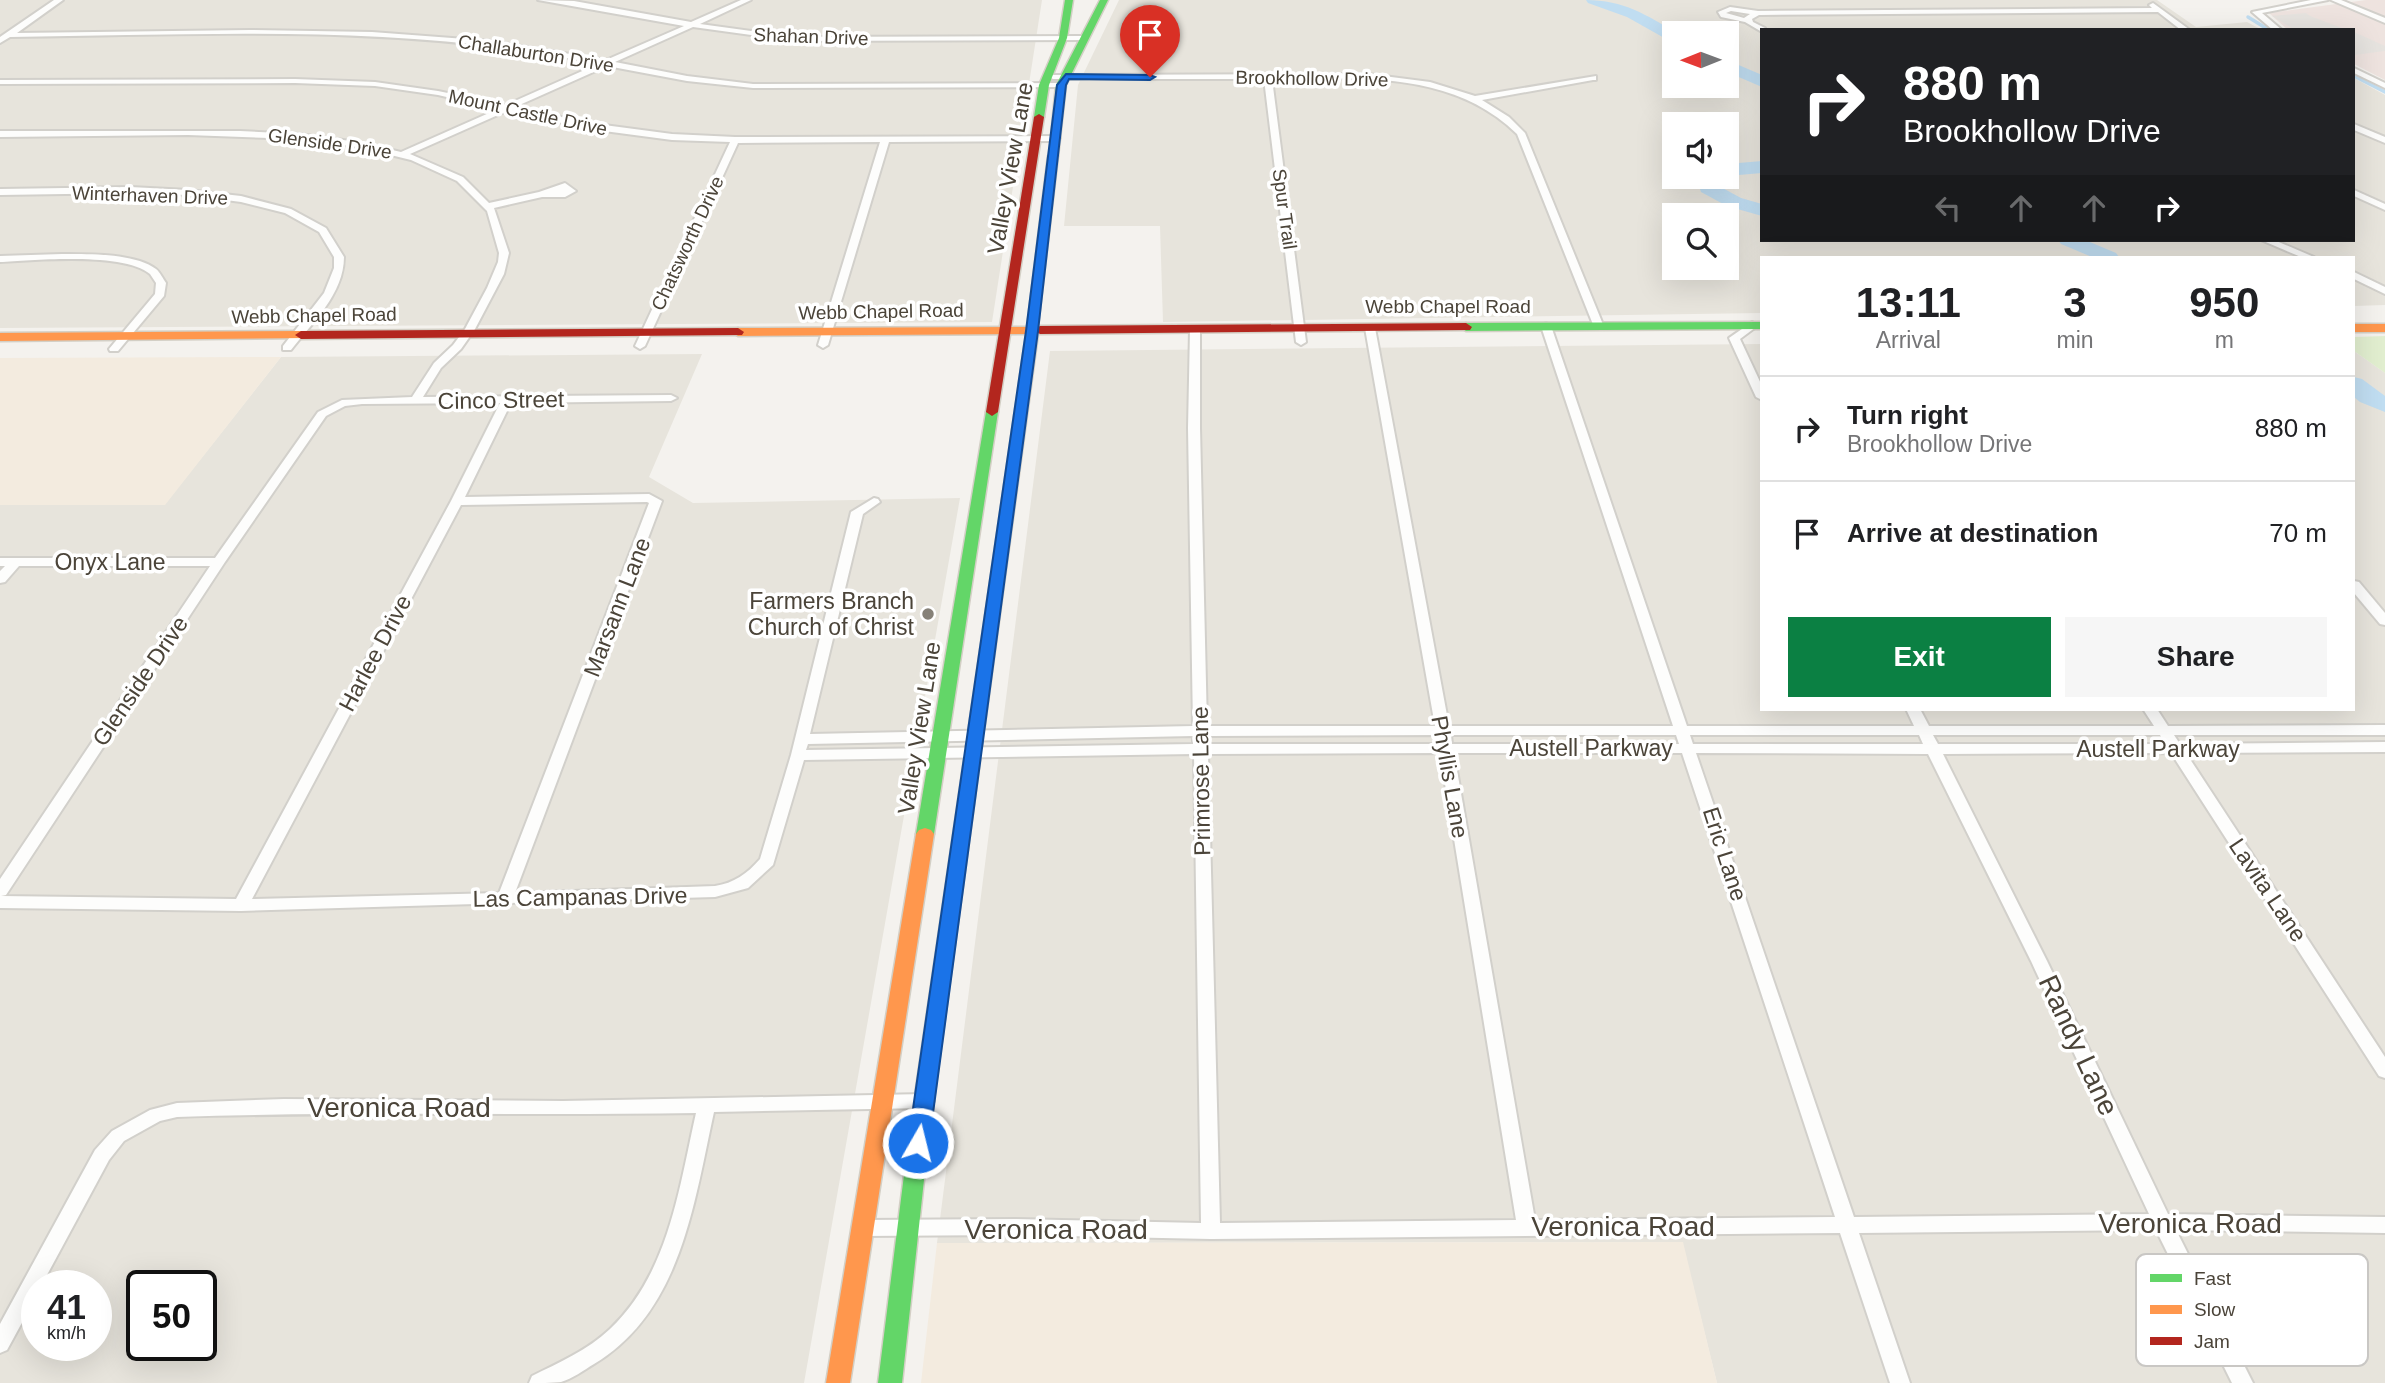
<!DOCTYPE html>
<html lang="en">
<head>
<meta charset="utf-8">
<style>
  body { margin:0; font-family:Helvetica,sans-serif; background:#f6f6f6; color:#202124; height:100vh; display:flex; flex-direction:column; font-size:26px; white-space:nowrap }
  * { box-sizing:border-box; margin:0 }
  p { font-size:23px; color:#757577 }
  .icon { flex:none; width:38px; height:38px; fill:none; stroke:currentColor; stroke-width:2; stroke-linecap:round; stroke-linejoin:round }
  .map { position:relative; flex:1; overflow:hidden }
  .drawer { position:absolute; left:1760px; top:256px; width:595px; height:455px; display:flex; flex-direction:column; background:#fff; border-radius:0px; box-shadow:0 7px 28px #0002 }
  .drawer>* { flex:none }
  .banner { position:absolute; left:1760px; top:28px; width:595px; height:214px; border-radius:0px; box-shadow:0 7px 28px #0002; background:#202124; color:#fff; overflow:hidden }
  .needle { width:46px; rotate:269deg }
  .controls { position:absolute; left:1662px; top:21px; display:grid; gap:14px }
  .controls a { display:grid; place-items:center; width:77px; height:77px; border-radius:0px; background:#fff; box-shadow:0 7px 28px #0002; font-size:35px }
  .speed { position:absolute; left:21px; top:1270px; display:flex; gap:14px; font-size:35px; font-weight:700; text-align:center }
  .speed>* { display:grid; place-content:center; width:91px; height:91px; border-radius:50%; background:#fff; box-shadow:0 7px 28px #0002; line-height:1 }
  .speed small { font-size:18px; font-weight:400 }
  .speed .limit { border:4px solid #111; border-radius:10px; background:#fff; color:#111 }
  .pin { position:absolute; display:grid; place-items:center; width:60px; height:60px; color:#fff; margin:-72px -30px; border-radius:50% 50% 50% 0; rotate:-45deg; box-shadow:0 0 7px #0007 }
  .pin .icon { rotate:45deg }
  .me { position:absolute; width:77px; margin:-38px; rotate:8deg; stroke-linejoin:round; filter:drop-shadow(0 0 5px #0008) }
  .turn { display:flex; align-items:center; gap:24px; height:147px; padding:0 28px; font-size:32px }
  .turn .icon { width:91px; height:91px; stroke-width:2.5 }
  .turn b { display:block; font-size:49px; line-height:60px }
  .lanes { display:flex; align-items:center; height:66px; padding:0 28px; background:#0003; justify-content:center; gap:35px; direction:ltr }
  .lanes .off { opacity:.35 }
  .eta { display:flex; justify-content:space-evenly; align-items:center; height:119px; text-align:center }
  .eta b { font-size:42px; font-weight:700; line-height:49px }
  .cta { display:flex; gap:14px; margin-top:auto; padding:14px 28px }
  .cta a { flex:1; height:80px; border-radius:0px; background:#0b8043; color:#fff; font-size:28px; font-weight:700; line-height:80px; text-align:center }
  .cta a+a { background:#f6f6f6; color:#202124 }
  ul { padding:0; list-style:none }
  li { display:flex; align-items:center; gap:21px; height:105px; padding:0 28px; border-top:2px solid #e0e0e0 }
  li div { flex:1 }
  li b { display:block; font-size:26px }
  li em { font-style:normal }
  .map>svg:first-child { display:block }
  .residential { fill:#e7e4dc; fill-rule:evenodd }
  .commercial { fill:#f3ebdf }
  .medical { fill:#eee3df }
  .green { fill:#e1eecf }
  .parking { fill:#e6e3df }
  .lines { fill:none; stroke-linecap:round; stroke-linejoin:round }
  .stream { stroke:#c0ddf1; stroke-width:3.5 }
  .river { fill:#c0ddf1; fill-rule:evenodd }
  .street-casing { stroke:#d2d0cb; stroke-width:4 }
  .fast-casing { stroke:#d3cfc5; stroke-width:3 }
  .slow-casing { stroke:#d3cfc5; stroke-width:3 }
  .jam-casing { stroke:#d3cfc5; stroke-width:3 }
  .street { fill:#fdfdfc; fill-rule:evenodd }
  .fast { fill:#63d668; fill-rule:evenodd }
  .slow { fill:#ff974d; fill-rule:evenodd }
  .jam { fill:#b3261e; fill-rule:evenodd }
  .route { fill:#1a73e8; stroke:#114b97; stroke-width:2 }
  .poi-dot { fill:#868178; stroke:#fff; stroke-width:2.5 }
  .labels { text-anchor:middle; stroke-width:7; stroke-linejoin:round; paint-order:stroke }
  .far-street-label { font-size:19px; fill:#4b4439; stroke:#fff }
  .street-label { font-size:23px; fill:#4b4439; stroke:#fff }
  .poi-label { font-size:23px; fill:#4b4439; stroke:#fff; text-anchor:end }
  .near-street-label { font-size:28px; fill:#4b4439; stroke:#fff }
  .key { fill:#fff; stroke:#c9c7c4; stroke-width:2 }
  .key-label { font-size:19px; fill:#4b4439 }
</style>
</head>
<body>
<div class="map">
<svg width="2385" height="1383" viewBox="0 0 2385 1383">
  <rect width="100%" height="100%" fill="#f4f2ee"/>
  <!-- residential -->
  <g class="residential">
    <path d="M 0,0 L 1042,0 L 992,322 L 0,328 Z"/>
    <path d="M 1119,0 L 2157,0 L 2196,27 L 2247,22 L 2262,30 L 1762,30 L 1762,240 L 2354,240 L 2354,78 L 2385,95 L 2385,305 L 2354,306 L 2354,257 L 1762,257 L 1762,313 L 1163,322 L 1160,226 L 1064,226 L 1078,85 ZM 1675,33 L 1727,33 L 1727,86 L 1675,86 ZM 1675,124 L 1727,124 L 1727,177 L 1675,177 ZM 1675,215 L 1727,215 L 1727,268 L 1675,268 Z"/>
    <path d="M 1762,344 L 1762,709 L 2354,709 L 2354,351 L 2385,373 L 2385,1383 L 1717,1383 L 1682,1242 L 937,1243 L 1050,351 Z"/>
    <path d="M 702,354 L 649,477 L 693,503 L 960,498 L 804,1383 L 0,1383 L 0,505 L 165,504 L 281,357 ZM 37,1286 L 96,1286 L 96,1346 L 37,1346 ZM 142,1286 L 201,1286 L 201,1346 L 142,1346 Z"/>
  </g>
  <!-- commercial -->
  <g class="commercial">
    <path d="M 281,357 L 165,505 L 0,505 L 0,358 Z"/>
    <path d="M 1683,1242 L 1717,1383 L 921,1383 L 937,1243 Z"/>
  </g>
  <!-- medical -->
  <path class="medical" d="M 2366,0 L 2385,0 L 2385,80 L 2354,64 L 2354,30 L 2288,30 L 2269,13 Z"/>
  <!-- green -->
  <path class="green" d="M 2385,336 L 2385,373 L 2354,351 L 2354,337 Z"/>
  <!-- parking -->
  <g class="parking">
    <path d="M 2306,13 L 2310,16 L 2347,30 L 2295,30 L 2272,16 Z"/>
    <path d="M 2354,32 L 2385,46 L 2385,51 L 2354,55 Z"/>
  </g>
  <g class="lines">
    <!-- stream -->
    <g class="stream">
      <path d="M 2248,17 L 2269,30"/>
      <path d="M 2354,76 L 2385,92"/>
    </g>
    <!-- river -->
    <g class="river">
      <path d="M 1586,0 C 1624,0 1646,15 1677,33 L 1675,33 L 1675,44 L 1627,17 L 1588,3 Z"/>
      <path d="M 1727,60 L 1762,75 L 1762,87 L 1727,72 Z"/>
      <path d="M 1762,161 L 1762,173 L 1727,176 L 1727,164 Z"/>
      <path d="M 1696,177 L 1716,177 L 1717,185 L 1741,198 L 1762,204 L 1762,216 L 1727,206 L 1701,192 Z"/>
      <path d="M 2058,240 L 2085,240 L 2116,253 L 2119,257 L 2092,257 L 2061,244 Z"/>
      <path d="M 2354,377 L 2362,379 L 2385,396 L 2385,412 L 2360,402 L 2354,397 Z"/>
    </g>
    <!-- street casing -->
    <g class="street-casing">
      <g id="street">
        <path d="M 54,0 L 63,0 L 17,33 L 250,30 L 372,32 L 492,41 L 606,60 L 684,26 L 538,0 L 574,1 L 691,22 L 741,0 L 751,0 L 700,24 L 794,37 L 1083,36 L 1087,38 L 1083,40 L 794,41 L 693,27 L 615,62 L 687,76 L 753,84 L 1061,83 L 1065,85 L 1061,87 L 753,88 L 687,81 L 607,66 L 515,107 L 589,123 L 672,134 L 735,137 L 1059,136 L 1060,138 L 1056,141 L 889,142 L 828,345 L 823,348 L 818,345 L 880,142 L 738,143 L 645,346 L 640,349 L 635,346 L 730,142 L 672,140 L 589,129 L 507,111 L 410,154 L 463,177 L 489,203 L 539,192 L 565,183 L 576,191 L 565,197 L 542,197 L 494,208 L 509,253 L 504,274 L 475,329 L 461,349 L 441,368 L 423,397 L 671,395 L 677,398 L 671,401 L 511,403 L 465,497 L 649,494 L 662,501 L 515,893 L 715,886 C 734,883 747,874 760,859 L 791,755 L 851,512 L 874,498 L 878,499 L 880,502 L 863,514 L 810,734 L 1193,726 L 1188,428 L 1190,330 L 1195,327 L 1200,330 L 1200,428 L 1207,726 L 1435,726 L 1365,328 L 1370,325 L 1375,328 L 1449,726 L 1673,726 L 1541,326 L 1546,323 L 1551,326 L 1687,726 L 1914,726 L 1906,709 L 1920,709 L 1929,726 L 2154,726 L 2143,709 L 2157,709 L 2168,726 L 2385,725 L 2385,735 L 2174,735 L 2180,744 L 2385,742 L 2385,752 L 2186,753 L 2385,1057 L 2385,1078 L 2379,1076 L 2171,753 L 1943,754 L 2047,961 L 2168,1214 L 2385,1217 L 2385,1233 L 2176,1230 L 2253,1383 L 2232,1383 L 2156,1230 L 1859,1233 L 1910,1383 L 1890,1383 L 1840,1233 L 1211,1239 L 1015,1235 L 862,1236 L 855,1234 L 852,1228 L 855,1222 L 862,1220 L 1015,1219 L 1201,1223 L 1194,754 L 804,760 L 773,865 L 748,888 L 715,897 L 241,911 L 0,908 L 0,879 L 210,566 L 19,566 L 5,582 L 0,583 L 0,571 L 5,566 L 0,566 L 0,558 L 215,558 L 318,412 L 342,400 L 412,397 L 434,363 L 453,345 L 465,329 L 487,288 L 498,262 L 499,253 L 487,211 L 457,181 L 411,160 L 358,147 L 299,139 L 188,135 L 0,137 L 0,131 L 240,131 L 299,134 L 358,142 L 401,152 L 498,109 L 438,95 L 375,86 L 295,83 L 0,84 L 0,80 L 295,79 L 375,82 L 438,91 L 506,105 L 598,64 C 406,23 206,35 10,37 L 0,43 L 0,37 ZM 500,403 L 451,501 L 236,899 L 1,896 L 6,895 L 225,562 L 326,416 L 345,406 L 362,404 ZM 647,502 L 649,503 L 499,893 L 252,899 L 461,505 ZM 1437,735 L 1438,744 L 1208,744 L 1208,736 ZM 1451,735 L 1676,735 L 1679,744 L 1452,744 ZM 1690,735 L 1919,735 L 1923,744 L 1693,744 ZM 1933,735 L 2160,735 L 2165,744 L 1938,744 ZM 1193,736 L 1193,744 L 806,750 L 808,744 ZM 1440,753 L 1516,1220 L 1220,1223 L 1208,754 ZM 1454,753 L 1682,753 L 1835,1217 L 1535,1220 ZM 1696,753 L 1928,754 L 2031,961 L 2149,1214 L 1854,1217 Z"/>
        <path d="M 2311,0 L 2328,0 L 2262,13 L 2282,30 L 2273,30 L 2252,12 Z"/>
        <path d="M 2331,0 L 2341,0 L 2385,18 L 2385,23 Z"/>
        <path d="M 2153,3 L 2190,30 L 2181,30 L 2158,12 L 1759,15 L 1752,19 L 1753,22 L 1765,28 L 1762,32 L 1745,22 L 1721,17 L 1718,12 L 1730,7 L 1758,11 L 2152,8 L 2149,5 ZM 1731,11 L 1750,14 L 1744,18 L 1726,13 Z"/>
        <path d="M 2354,68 L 2385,83 L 2385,88 L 2354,73 Z"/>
        <path d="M 1368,74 L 1430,82 L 1475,96 L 1596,76 L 1596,80 L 1593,80 L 1482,100 L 1509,117 L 1525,133 L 1604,327 L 1603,329 L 1595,329 L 1594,327 L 1517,134 C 1452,70 1357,78 1272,79 L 1306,342 L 1301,345 L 1296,342 L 1264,79 L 1053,79 L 1049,77 L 1053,75 Z"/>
        <path d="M 2354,124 L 2385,137 L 2385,143 L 2354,130 Z"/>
        <path d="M 131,187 L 188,190 L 241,196 L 291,209 L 326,228 L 344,257 C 344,294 312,323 291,350 L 283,350 L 283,346 L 324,293 L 334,268 L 334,257 L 319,232 L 285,213 L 241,202 L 188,195 L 131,193 L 0,195 L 0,189 Z"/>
        <path d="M 2354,190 L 2385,204 L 2385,210 L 2354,196 Z"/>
        <path d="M 2261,240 L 2274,240 L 2314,257 L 2301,257 Z"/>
        <path d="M 62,254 C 87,254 135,253 156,269 C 160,272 163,279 166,283 L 164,296 L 118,351 L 110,351 L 109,349 L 155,294 L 156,283 C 154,280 152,277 150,274 C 125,252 33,260 0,262 L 0,256 Z"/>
        <path d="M 2354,272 L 2385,287 L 2385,294 L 2354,279 Z"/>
        <path d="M 1752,322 L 1757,325 L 1756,327 L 1740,339 L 1762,386 L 1762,400 L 1756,397 L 1729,338 Z"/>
        <path d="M 2354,581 L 2359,582 L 2385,613 L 2385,625 L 2380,624 L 2354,593 Z"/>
        <path d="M 925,1094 L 931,1096 L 934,1101 L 931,1106 L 925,1108 L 714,1112 C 694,1203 681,1312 594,1364 C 584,1370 572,1379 561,1382 C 552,1383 538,1383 529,1383 L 532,1376 C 558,1363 588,1350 610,1329 C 669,1273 679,1188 696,1113 C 523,1116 350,1111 177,1117 L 160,1121 L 124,1141 L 109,1160 L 41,1286 L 37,1286 L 37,1295 L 7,1350 L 0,1353 L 0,1324 L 95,1150 L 112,1131 L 150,1110 L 177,1103 L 284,1099 L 563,1101 Z"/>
      </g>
    </g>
    <!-- fast casing -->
    <g class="fast-casing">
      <g id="fast">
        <path d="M 1065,0 L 1073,0 L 1067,38 L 1049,85 L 1044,117 L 1039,120 L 1034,117 L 1039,85 L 1059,38 Z"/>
        <path d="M 1100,0 L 1108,0 L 1066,85 L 1058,156 L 1049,158 L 1056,85 Z"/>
        <path d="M 1762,322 L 1762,329 L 1466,331 L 1460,327 L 1466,323 Z"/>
        <path d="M 992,408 L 998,412 L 934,834 L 931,838 L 919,838 L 916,834 L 986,412 Z"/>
        <path d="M 974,741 L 982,746 L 928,1143 L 902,1383 L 878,1383 L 908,1143 L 966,746 Z"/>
      </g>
    </g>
    <!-- slow casing -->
    <g class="slow-casing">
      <g id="slow">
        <path d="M 1053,153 L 1058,156 L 1038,326 L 1046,330 L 1038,334 L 982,746 L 974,751 L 966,746 L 1026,334 L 738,336 L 732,332 L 738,328 L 1027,327 L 1048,156 Z"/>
        <rect x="2354" y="324" width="31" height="8"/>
        <path d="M 301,331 L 305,332 L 305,338 L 0,341 L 0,333 Z"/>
        <path d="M 925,828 L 931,830 L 934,834 L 850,1383 L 826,1383 L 916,834 L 919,830 Z"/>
      </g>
    </g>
    <!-- jam casing -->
    <g class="jam-casing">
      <g id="jam">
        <path d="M 1039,114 L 1044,117 L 998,412 L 992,416 L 986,412 L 1034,117 Z"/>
        <path d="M 1466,323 L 1472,327 L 1470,330 L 1040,334 L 1034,330 L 1040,326 Z"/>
        <path d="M 738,328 L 744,332 L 742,335 L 301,339 L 295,335 L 301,331 Z"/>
      </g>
    </g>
    <!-- street -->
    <use href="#street" class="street"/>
    <!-- fast -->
    <use href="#fast" class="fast"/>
    <!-- slow -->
    <use href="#slow" class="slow"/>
    <!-- jam -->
    <use href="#jam" class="jam"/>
  </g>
  <!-- route -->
  <path class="route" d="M 1066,74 L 1150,75 L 1155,77 L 1150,80 L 1069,79 L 1066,85 L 1038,331 L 929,1143 L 926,1149 L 918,1151 L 911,1149 L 908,1143 L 1026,331 L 1057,85 Z"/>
  <!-- markers -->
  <circle class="poi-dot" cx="928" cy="614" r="7"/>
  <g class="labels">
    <!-- far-street labels -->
    <g class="far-street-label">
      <text transform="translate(811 36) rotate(2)" y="7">Shahan Drive</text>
      <text transform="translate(536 53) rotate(9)" y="7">Challaburton Drive</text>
      <text transform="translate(1312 78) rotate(1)" y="7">Brookhollow Drive</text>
      <text transform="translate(528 112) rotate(12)" y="7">Mount Castle Drive</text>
      <text transform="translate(330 143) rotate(8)" y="7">Glenside Drive</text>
      <text transform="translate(150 195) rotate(2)" y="7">Winterhaven Drive</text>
      <text transform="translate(1285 209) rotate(82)" y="7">Spur Trail</text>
      <text transform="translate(687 243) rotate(-65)" y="7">Chatsworth Drive</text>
      <text x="1448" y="313">Webb Chapel Road</text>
      <text transform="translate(881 311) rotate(-1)" y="7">Webb Chapel Road</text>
      <text transform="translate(314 315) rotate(-1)" y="7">Webb Chapel Road</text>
    </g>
    <!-- street labels -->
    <g class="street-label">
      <text transform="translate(1010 168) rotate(-80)" y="8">Valley View Lane</text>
      <text transform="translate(501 400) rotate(-1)" y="8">Cinco Street</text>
      <text x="110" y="570">Onyx Lane</text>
      <text transform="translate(617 607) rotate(-69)" y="8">Marsann Lane</text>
      <text transform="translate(375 653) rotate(-62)" y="8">Harlee Drive</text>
      <text transform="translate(140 681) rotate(-56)" y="8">Glenside Drive</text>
      <text transform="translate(919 728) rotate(-81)" y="8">Valley View Lane</text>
      <text x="1591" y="756">Austell Parkway</text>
      <text x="2158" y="757">Austell Parkway</text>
      <text transform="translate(1450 777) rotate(80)" y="8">Phyllis Lane</text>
      <text transform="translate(1201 781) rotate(-91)" y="8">Primrose Lane</text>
      <text transform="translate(1725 854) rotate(72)" y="8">Eric Lane</text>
      <text transform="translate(2268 890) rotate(56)" y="8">Lavita Lane</text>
      <text transform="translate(580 897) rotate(-1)" y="8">Las Campanas Drive</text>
    </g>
    <!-- poi labels -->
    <g class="poi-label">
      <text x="914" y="609">Farmers Branch<tspan x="914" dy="26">Church of Christ</tspan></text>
    </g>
    <!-- near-street labels -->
    <g class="near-street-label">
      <text transform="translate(2079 1045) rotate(65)" y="10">Randy Lane</text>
      <text x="399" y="1117">Veronica Road</text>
      <text x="2190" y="1233">Veronica Road</text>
      <text x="1623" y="1236">Veronica Road</text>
      <text x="1056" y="1239">Veronica Road</text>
    </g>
  </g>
  <!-- legend -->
  <rect x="2136" y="1254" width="232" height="112" rx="10" class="key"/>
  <rect x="2150" y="1274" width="32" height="8" fill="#63d668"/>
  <rect x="2150" y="1305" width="32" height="9" fill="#ff974d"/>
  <rect x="2150" y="1337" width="32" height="8" fill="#b3261e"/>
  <g class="key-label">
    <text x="2194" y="1285">Fast</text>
    <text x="2194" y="1316">Slow</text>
    <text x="2194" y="1348">Jam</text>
  </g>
</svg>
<div class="controls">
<a><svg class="needle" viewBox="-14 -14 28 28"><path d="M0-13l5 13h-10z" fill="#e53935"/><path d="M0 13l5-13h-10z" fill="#757577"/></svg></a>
<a><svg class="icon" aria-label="sound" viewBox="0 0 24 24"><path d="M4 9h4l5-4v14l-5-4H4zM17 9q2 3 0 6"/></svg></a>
<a><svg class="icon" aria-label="search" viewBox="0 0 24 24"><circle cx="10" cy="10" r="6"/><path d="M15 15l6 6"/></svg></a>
</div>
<div class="speed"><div>41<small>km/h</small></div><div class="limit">50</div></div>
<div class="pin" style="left:1150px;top:77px;background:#d93025"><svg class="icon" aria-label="arrive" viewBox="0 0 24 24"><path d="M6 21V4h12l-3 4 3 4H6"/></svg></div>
<svg class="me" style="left:918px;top:1143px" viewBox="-20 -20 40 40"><circle r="17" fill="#1a73e8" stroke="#fff" stroke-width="3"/><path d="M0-11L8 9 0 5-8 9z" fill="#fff"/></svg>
<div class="banner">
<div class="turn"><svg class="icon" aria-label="right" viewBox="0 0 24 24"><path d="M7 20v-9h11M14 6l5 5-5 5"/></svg><div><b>880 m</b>Brookhollow Drive</div></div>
<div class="lanes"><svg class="icon off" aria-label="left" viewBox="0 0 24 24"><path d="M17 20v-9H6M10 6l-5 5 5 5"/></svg><svg class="icon off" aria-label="ahead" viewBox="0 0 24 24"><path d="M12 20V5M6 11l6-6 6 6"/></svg><svg class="icon off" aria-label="ahead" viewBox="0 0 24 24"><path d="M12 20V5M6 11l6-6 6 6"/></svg><svg class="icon" aria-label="right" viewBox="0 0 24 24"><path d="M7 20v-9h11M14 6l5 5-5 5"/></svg></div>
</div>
<section class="drawer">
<div class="eta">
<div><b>13:11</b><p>Arrival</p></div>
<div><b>3</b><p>min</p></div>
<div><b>950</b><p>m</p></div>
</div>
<ul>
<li><svg class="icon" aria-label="right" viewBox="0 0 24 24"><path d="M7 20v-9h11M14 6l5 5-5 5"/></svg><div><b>Turn right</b><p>Brookhollow Drive</p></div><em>880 m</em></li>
<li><svg class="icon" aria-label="arrive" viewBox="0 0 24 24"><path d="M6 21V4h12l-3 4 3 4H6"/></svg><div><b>Arrive at destination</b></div><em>70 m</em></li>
</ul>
<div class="cta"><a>Exit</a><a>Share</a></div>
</section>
</div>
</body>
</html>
